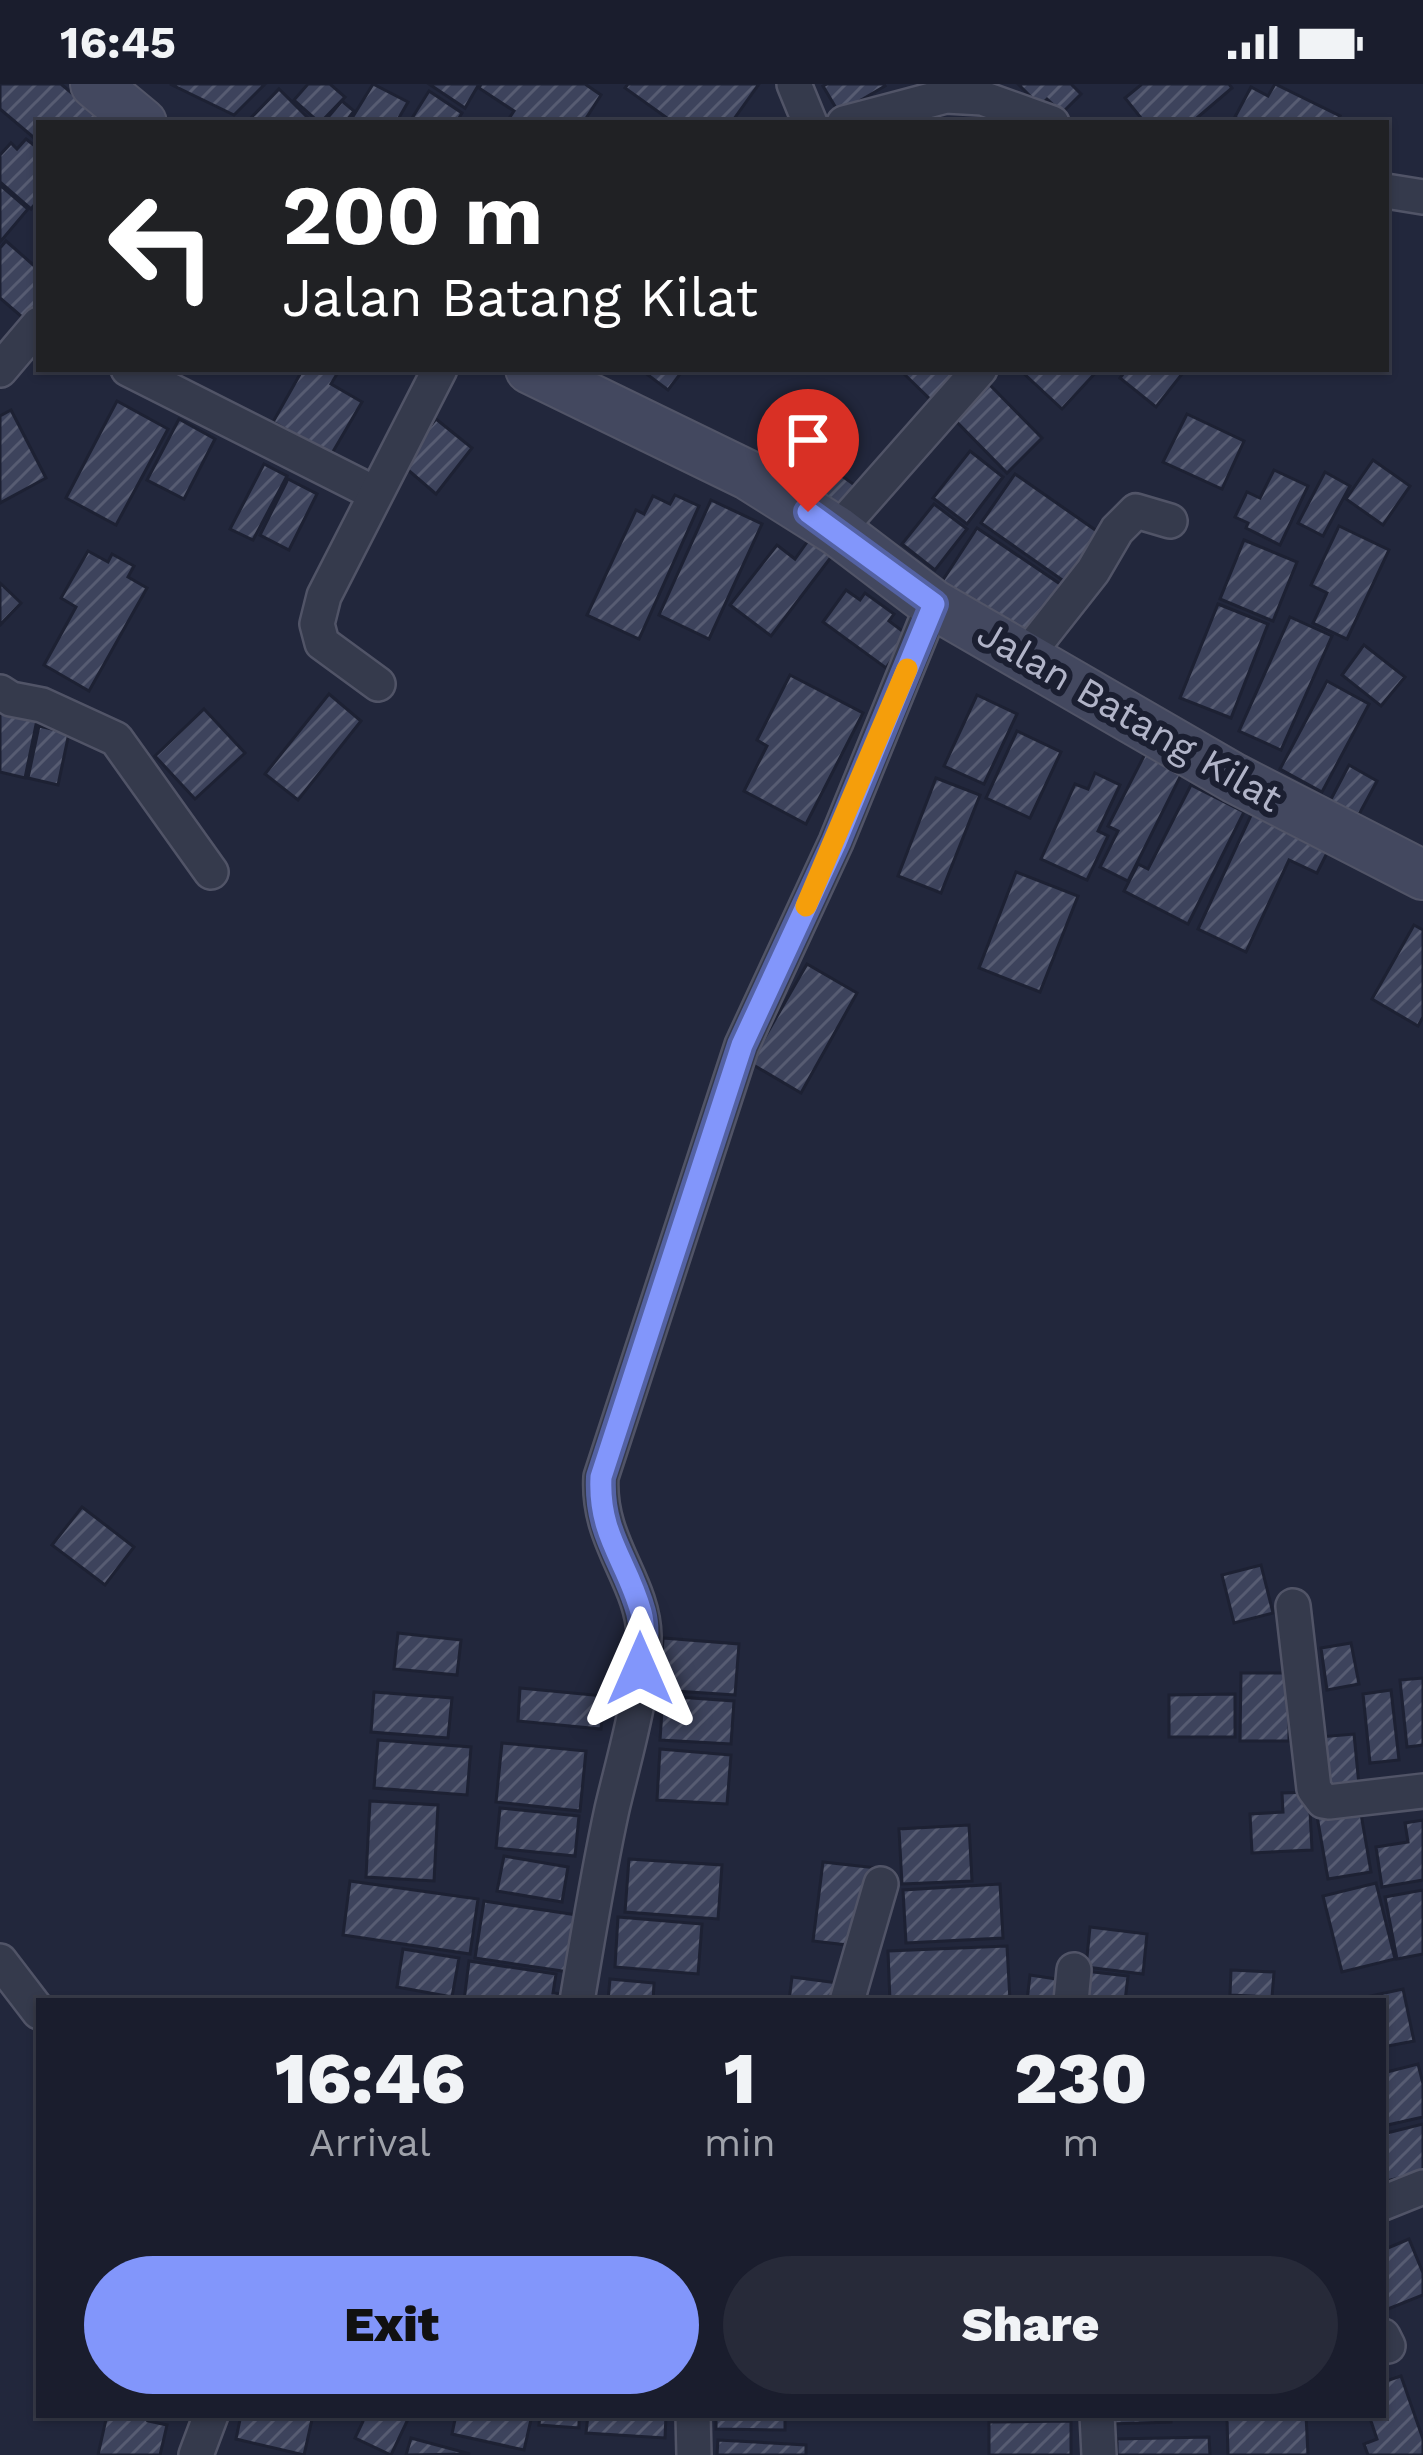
<!DOCTYPE html>
<html lang="en">
<head>
<meta charset="utf-8">
<style>
  body { margin:0; font-family:"Work Sans",sans-serif; background:#272a39; color:#f1f3f6; height:100vh; display:flex; flex-direction:column; font-size:45px; white-space:nowrap }
  * { box-sizing:border-box; margin:0 }
  p { font-size:39px; color:#9fa2aa }
  .icon { flex:none; width:66px; height:66px; fill:none; stroke:currentColor; stroke-width:2; stroke-linecap:round; stroke-linejoin:round }
  .map { position:relative; flex:1; overflow:hidden }
  .details { position:absolute; left:36px; top:1914px; width:1350px; height:420px; display:flex; flex-direction:column; background:#1a1d2d; border-radius:0px; box-shadow:0 3px 9px #0004,0 0 0 3px #383b49 }
  .details>* { flex:none }
  .banner { position:absolute; left:36px; top:36px; width:1353px; height:252px; border-radius:0px; box-shadow:0 3px 9px #0004,0 0 0 3px #383b49; background:#202124; color:#fff; overflow:hidden }
  .pin { position:absolute; display:grid; place-items:center; width:102px; height:102px; color:#fff; margin:-123px -51px; border-radius:50% 50% 50% 0; rotate:-45deg; box-shadow:0 0 12px #0007 }
  .pin .icon { rotate:45deg }
  .me { position:absolute; width:132px; margin:-66px; rotate:0deg; stroke-linejoin:round; filter:drop-shadow(0 0 9px #0008) }
  .turn { display:flex; align-items:center; gap:42px; height:252px; padding:0 48px; font-size:54px }
  .turn .icon { width:156px; height:156px; stroke-width:2.5 }
  .turn b { display:block; font-size:84px; line-height:102px }
  .eta { display:flex; justify-content:space-evenly; align-items:center; height:204px; text-align:center }
  .eta b { font-size:72px; font-weight:800; line-height:84px }
  .primary-button { display:flex; gap:24px; margin-top:auto; padding:24px 48px }
  .primary-button a { flex:1; height:138px; border-radius:72px; background:#8296fb; color:#111; font-size:48px; font-weight:800; line-height:138px; text-align:center }
  .primary-button a+a { background:#272a39; color:#f1f3f6 }
  .status { display:flex; justify-content:space-between; align-items:center; height:84px; padding:0 60px; background:#1a1d2d; direction:ltr }
  .status svg { height:33px; fill:currentColor }
  .map>svg:first-child { display:block }
  .building { fill:url(#building-hatch); stroke:#1d2133; stroke-width:3 }
  .lines { fill:none; stroke-linecap:round; stroke-linejoin:round }
  .street-casing { stroke:#515467; stroke-width:38 }
  .secondary-casing { stroke:#515467; stroke-width:52 }
  .street { stroke:#353a4c; stroke-width:33 }
  .secondary { stroke:#43485f; stroke-width:48 }
  .route-casing { stroke:#5462a3; stroke-width:30 }
  .route { stroke:#8296fb; stroke-width:21 }
  .slow { stroke:#f59e0b; stroke-width:21 }
  .labels { text-anchor:middle; stroke-width:12; stroke-linejoin:round; paint-order:stroke }
  .street-label { font-size:39px; fill:#b1b4c8; stroke:#1b1f31 }
</style>
</head>
<body>
<div class="status"><b>16:45</b><svg viewBox="0 0 49 12"><path d="M0 12V9h3v3zM5 12V6h3v6zM10 12V3h3v9zM15 12V0h3v12zM26 1h20v11H26zM47 4h2v5h-2z"/></svg></div>
<div class="map">
<svg width="1423" height="2371" viewBox="0 0 1423 2371">
  <defs>
    <pattern id="building-hatch" width="6" height="6" patternUnits="userSpaceOnUse" patternTransform="scale(3)"><rect width="6" height="6" fill="#3d435c"/><path d="M-1 1l2-2M0 6l6-6M5 7l2-2" fill="none" stroke="#575c72"/></pattern>
  </defs>
  <rect width="100%" height="100%" fill="#22273c"/>
  <!-- building -->
  <g class="building">
    <path d="M 0,0 L 61,0 L 107,39 L 39,39 L 39,58 L 0,25 Z"/>
    <path d="M 170,0 L 265,0 L 234,31 Z"/>
    <path d="M 308,0 L 330,0 L 345,13 L 320,39 L 294,16 Z"/>
    <path d="M 373,0 L 408,18 L 396,39 L 349,39 Z"/>
    <path d="M 429,0 L 479,0 L 465,24 Z"/>
    <path d="M 481,0 L 585,0 L 601,11 L 583,39 L 506,39 L 514,27 L 479,4 Z"/>
    <path d="M 628,0 L 759,0 L 731,39 L 674,39 L 625,4 Z"/>
    <path d="M 827,0 L 884,0 L 885,2 L 839,29 L 823,2 Z"/>
    <path d="M 1018,0 L 1071,0 L 1081,10 L 1062,29 L 1047,15 L 1040,22 Z"/>
    <path d="M 1142,0 L 1229,0 L 1232,4 L 1191,39 L 1145,39 L 1125,14 Z"/>
    <path d="M 1275,0 L 1340,32 L 1336,39 L 1246,39 L 1235,33 L 1251,3 L 1268,12 Z"/>
    <path d="M 279,5 L 313,39 L 246,39 Z"/>
    <path d="M 429,7 L 462,29 L 456,39 L 409,39 Z"/>
    <path d="M 342,17 L 354,27 L 345,39 L 323,39 Z"/>
    <path d="M 26,55 L 39,65 L 39,115 L 31,125 L 0,98 L 0,71 L 11,59 L 17,65 Z"/>
    <path d="M 0,101 L 28,125 L 0,158 Z"/>
    <path d="M 6,157 L 39,186 L 39,227 L 29,239 L 0,214 L 0,164 Z"/>
    <path d="M 303,285 L 340,285 L 331,300 L 362,318 L 331,371 L 273,338 Z"/>
    <path d="M 640,285 L 684,285 L 668,306 Z"/>
    <path d="M 899,285 L 962,285 L 932,317 Z"/>
    <path d="M 1019,285 L 1099,285 L 1062,325 Z"/>
    <path d="M 1127,285 L 1186,285 L 1156,323 L 1120,294 Z"/>
    <path d="M 985,296 L 1042,354 L 1007,389 L 950,331 Z"/>
    <path d="M 117,317 L 168,345 L 116,441 L 66,414 Z"/>
    <path d="M 11,326 L 46,394 L 0,419 L 0,332 Z"/>
    <path d="M 1187,330 L 1244,357 L 1222,405 L 1163,378 Z"/>
    <path d="M 179,335 L 215,355 L 184,415 L 147,396 Z"/>
    <path d="M 436,335 L 472,364 L 436,410 L 400,379 Z"/>
    <path d="M 799,361 L 856,402 L 836,430 L 779,390 Z"/>
    <path d="M 970,367 L 1003,393 L 967,440 L 933,414 Z"/>
    <path d="M 1373,376 L 1410,402 L 1383,441 L 1346,415 Z"/>
    <path d="M 264,380 L 287,392 L 253,456 L 230,445 Z"/>
    <path d="M 1274,386 L 1308,402 L 1280,461 L 1246,444 L 1248,439 L 1235,433 L 1247,408 L 1260,414 Z"/>
    <path d="M 1325,388 L 1350,402 L 1323,452 L 1298,439 Z"/>
    <path d="M 1015,390 L 1101,450 L 1068,500 L 981,439 Z"/>
    <path d="M 288,395 L 317,410 L 289,466 L 260,451 Z"/>
    <path d="M 675,411 L 699,422 L 639,555 L 587,531 L 636,426 L 644,430 L 653,412 L 670,420 Z"/>
    <path d="M 711,416 L 762,440 L 709,555 L 659,531 Z"/>
    <path d="M 934,420 L 967,445 L 935,486 L 902,460 Z"/>
    <path d="M 1339,442 L 1389,466 L 1347,555 L 1313,539 L 1327,509 L 1311,501 Z"/>
    <path d="M 977,444 L 1063,502 L 1025,559 L 939,502 Z"/>
    <path d="M 815,447 L 838,464 L 771,552 L 730,521 L 777,461 L 795,475 Z"/>
    <path d="M 1244,456 L 1297,478 L 1273,537 L 1220,515 Z"/>
    <path d="M 88,467 L 108,478 L 112,470 L 134,482 L 128,493 L 147,504 L 89,607 L 44,581 L 76,523 L 61,514 Z"/>
    <path d="M 0,499 L 21,519 L 0,541 Z"/>
    <path d="M 846,506 L 860,516 L 865,509 L 894,530 L 889,537 L 909,552 L 886,584 L 823,538 Z"/>
    <path d="M 1218,520 L 1268,540 L 1231,634 L 1180,614 Z"/>
    <path d="M 1290,533 L 1332,552 L 1281,666 L 1239,647 Z"/>
    <path d="M 1364,561 L 1405,593 L 1381,622 L 1342,591 Z"/>
    <path d="M 790,591 L 863,629 L 806,740 L 744,707 L 767,662 L 757,656 Z"/>
    <path d="M 1327,597 L 1369,620 L 1322,708 L 1280,685 Z"/>
    <path d="M 329,610 L 361,637 L 298,716 L 265,690 Z"/>
    <path d="M 977,611 L 1017,630 L 984,700 L 944,682 Z"/>
    <path d="M 0,624 L 38,631 L 25,694 L 0,688 Z"/>
    <path d="M 204,625 L 245,669 L 195,715 L 155,672 Z"/>
    <path d="M 39,642 L 69,649 L 58,701 L 28,694 Z"/>
    <path d="M 1017,647 L 1061,668 L 1030,734 L 986,714 Z"/>
    <path d="M 1146,668 L 1183,687 L 1128,797 L 1100,783 L 1118,747 L 1108,742 Z"/>
    <path d="M 1349,681 L 1377,697 L 1357,734 L 1329,719 Z"/>
    <path d="M 1095,689 L 1120,701 L 1098,747 L 1108,752 L 1087,796 L 1041,775 L 1075,700 L 1088,705 Z"/>
    <path d="M 936,694 L 980,711 L 941,809 L 898,792 Z"/>
    <path d="M 1191,701 L 1244,728 L 1188,840 L 1124,807 L 1138,780 L 1148,785 Z"/>
    <path d="M 1253,727 L 1330,763 L 1317,789 L 1289,776 L 1246,868 L 1198,845 Z"/>
    <path d="M 1016,788 L 1078,812 L 1040,908 L 979,884 Z"/>
    <path d="M 1414,841 L 1423,846 L 1423,933 L 1418,942 L 1372,915 Z"/>
    <path d="M 807,880 L 857,909 L 801,1009 L 750,979 Z"/>
    <path d="M 82,1423 L 134,1463 L 105,1501 L 52,1461 Z"/>
    <path d="M 1261,1481 L 1273,1529 L 1234,1539 L 1222,1491 Z"/>
    <path d="M 398,1549 L 461,1556 L 457,1591 L 394,1585 Z"/>
    <path d="M 663,1554 L 739,1560 L 735,1611 L 660,1606 Z"/>
    <path d="M 1351,1559 L 1359,1600 L 1327,1606 L 1321,1564 Z"/>
    <path d="M 1241,1589 L 1289,1589 L 1289,1657 L 1240,1657 Z"/>
    <path d="M 1423,1594 L 1423,1661 L 1407,1663 L 1400,1596 Z"/>
    <path d="M 520,1604 L 604,1612 L 601,1645 L 518,1637 Z"/>
    <path d="M 1391,1606 L 1399,1676 L 1370,1679 L 1363,1610 Z"/>
    <path d="M 374,1608 L 452,1614 L 448,1654 L 371,1648 Z"/>
    <path d="M 1235,1610 L 1235,1653 L 1169,1653 L 1169,1611 Z"/>
    <path d="M 663,1612 L 734,1617 L 731,1660 L 660,1656 Z"/>
    <path d="M 1354,1650 L 1359,1701 L 1324,1704 L 1319,1653 Z"/>
    <path d="M 378,1656 L 471,1663 L 467,1711 L 374,1704 Z"/>
    <path d="M 502,1659 L 586,1667 L 580,1727 L 496,1718 Z"/>
    <path d="M 660,1665 L 731,1671 L 727,1720 L 657,1716 Z"/>
    <path d="M 1309,1708 L 1312,1766 L 1252,1769 L 1250,1730 L 1283,1728 L 1282,1709 Z"/>
    <path d="M 370,1717 L 438,1721 L 434,1797 L 366,1793 Z"/>
    <path d="M 500,1724 L 579,1732 L 575,1772 L 496,1764 Z"/>
    <path d="M 1360,1724 L 1371,1788 L 1328,1795 L 1317,1732 Z"/>
    <path d="M 1423,1736 L 1423,1796 L 1382,1803 L 1376,1763 L 1408,1758 L 1405,1739 Z"/>
    <path d="M 969,1741 L 972,1797 L 902,1800 L 899,1745 Z"/>
    <path d="M 504,1772 L 568,1783 L 562,1818 L 497,1807 Z"/>
    <path d="M 629,1775 L 722,1781 L 718,1835 L 625,1828 Z"/>
    <path d="M 823,1778 L 877,1784 L 856,1862 L 813,1857 Z"/>
    <path d="M 350,1797 L 478,1815 L 470,1870 L 343,1851 Z"/>
    <path d="M 1376,1799 L 1395,1875 L 1342,1888 L 1323,1812 Z"/>
    <path d="M 1000,1800 L 1003,1854 L 906,1859 L 903,1806 Z"/>
    <path d="M 1423,1806 L 1423,1870 L 1397,1875 L 1385,1813 Z"/>
    <path d="M 484,1817 L 577,1831 L 569,1888 L 475,1874 Z"/>
    <path d="M 618,1833 L 702,1840 L 698,1890 L 615,1883 Z"/>
    <path d="M 1090,1843 L 1147,1850 L 1143,1890 L 1086,1883 Z"/>
    <path d="M 1007,1862 L 1010,1917 L 890,1917 L 888,1867 Z"/>
    <path d="M 403,1865 L 459,1874 L 452,1913 L 397,1903 Z"/>
    <path d="M 469,1877 L 556,1890 L 553,1909 L 569,1911 L 569,1917 L 464,1917 Z"/>
    <path d="M 1231,1886 L 1274,1888 L 1272,1913 L 1230,1911 Z"/>
    <path d="M 1085,1887 L 1128,1892 L 1125,1917 L 1081,1917 Z"/>
    <path d="M 1030,1891 L 1063,1896 L 1060,1917 L 1027,1917 Z"/>
    <path d="M 792,1893 L 838,1899 L 836,1917 L 789,1917 Z"/>
    <path d="M 610,1895 L 654,1899 L 653,1917 L 608,1917 Z"/>
    <path d="M 1403,1905 L 1414,1957 L 1383,1963 L 1383,1917 L 1348,1917 Z"/>
    <path d="M 1418,1980 L 1423,2000 L 1423,2033 L 1383,2042 L 1383,1989 Z"/>
    <path d="M 1423,2040 L 1423,2088 L 1383,2098 L 1383,2050 Z"/>
    <path d="M 1409,2155 L 1423,2189 L 1423,2211 L 1383,2227 L 1383,2166 Z"/>
    <path d="M 1401,2292 L 1423,2355 L 1423,2371 L 1368,2371 L 1364,2360 L 1377,2355 L 1369,2331 L 1383,2331 L 1383,2298 Z"/>
    <path d="M 107,2331 L 150,2331 L 148,2337 L 167,2341 L 160,2371 L 98,2371 Z"/>
    <path d="M 241,2331 L 313,2331 L 304,2371 L 236,2355 Z"/>
    <path d="M 366,2331 L 410,2331 L 391,2371 L 355,2354 Z"/>
    <path d="M 456,2331 L 532,2331 L 524,2366 L 452,2350 Z"/>
    <path d="M 540,2331 L 579,2331 L 579,2344 L 539,2341 Z"/>
    <path d="M 588,2331 L 666,2331 L 665,2354 L 586,2349 Z"/>
    <path d="M 716,2331 L 785,2331 L 785,2346 L 716,2345 Z"/>
    <path d="M 1108,2331 L 1171,2331 L 1171,2338 L 1109,2340 Z"/>
    <path d="M 1306,2331 L 1308,2371 L 1228,2371 L 1227,2334 Z"/>
    <path d="M 1071,2337 L 1071,2371 L 989,2371 L 989,2338 Z"/>
    <path d="M 1209,2353 L 1210,2371 L 1117,2371 L 1117,2355 Z"/>
    <path d="M 411,2354 L 470,2370 L 406,2371 Z"/>
    <path d="M 718,2356 L 806,2361 L 806,2371 L 717,2371 Z"/>
  </g>
  <g class="lines">
    <!-- street casing -->
    <g class="street-casing">
      <g id="street">
        <path d="M 794,0 L 810,39"/>
        <path d="M 844,39 L 946,12 L 982,14 L 1052,39"/>
        <path d="M 1386,107 L 1423,113"/>
        <path d="M 128,285 L 374,409"/>
        <path d="M 0,286 L 39,240"/>
        <path d="M 837,447 L 980,285"/>
        <path d="M 1026,572 L 1093,487 L 1117,446 L 1136,427 L 1170,437"/>
        <path d="M 378,600 L 322,559 L 317,540 L 324,512 L 440,285"/>
        <path d="M 0,608 L 11,615 L 42,621 L 116,655 L 211,788"/>
        <path d="M 1293,1522 L 1314,1705 L 1323,1717 L 1329,1718 L 1423,1707"/>
        <path d="M 0,1877 L 39,1928"/>
        <path d="M 577,1917 C 588,1853 598,1789 612,1725 C 625,1670 644,1609 644,1552 C 643,1497 597,1458 601,1393 L 742,961 L 836,758 L 933,520"/>
        <path d="M 847,1917 L 881,1800"/>
        <path d="M 1071,1917 L 1074,1886"/>
        <path d="M 1383,2119 L 1423,2103"/>
        <path d="M 1383,2252 L 1388,2262"/>
        <path d="M 693,2331 L 694,2371"/>
        <path d="M 1097,2331 L 1099,2371"/>
        <path d="M 196,2371 L 211,2331"/>
      </g>
    </g>
    <!-- secondary casing -->
    <g class="secondary-casing">
      <g id="secondary">
        <path d="M 95,0 L 142,39"/>
        <path d="M 530,285 L 748,391 L 837,447 L 933,520 L 1234,694 L 1423,791"/>
      </g>
    </g>
    <!-- street -->
    <use href="#street" class="street"/>
    <!-- secondary -->
    <use href="#secondary" class="secondary"/>
  </g>
  <g class="lines">
    <!-- route casing -->
    <g class="route-casing">
      <path id="route" d="M 640,1585 C 642,1566 646,1547 641,1528 C 627,1477 598,1451 601,1393 L 742,961 L 836,758 L 934,520 L 808,428"/>
    </g>
    <!-- route -->
    <use href="#route" class="route"/>
    <!-- slow -->
    <path class="slow" d="M 806,822 L 907,585"/>
  </g>
  <g class="labels">
    <!-- street labels -->
    <g class="street-label">
      <text transform="translate(1130 631) rotate(30)" y="14">Jalan Batang Kilat</text>
    </g>
  </g>
</svg>
<div class="pin" style="left:808px;top:428px;background:#d93025"><svg class="icon" aria-label="arrive" viewBox="0 0 24 24"><path d="M6 21V4h12l-3 4 3 4H6"/></svg></div>
<svg class="me" style="left:640px;top:1585px" viewBox="-20 -20 40 40"><path d="M0-17L14 15 0 8-14 15z" fill="#8296fb" stroke="#fff" stroke-width="4"/></svg>
<div class="banner">
<div class="turn"><svg class="icon" aria-label="left" viewBox="0 0 24 24"><path d="M17 20v-9H6M10 6l-5 5 5 5"/></svg><div><b>200 m</b>Jalan Batang Kilat</div></div>
</div>
<section class="details">
<div class="eta">
<div><b>16:46</b><p>Arrival</p></div>
<div><b>1</b><p>min</p></div>
<div><b>230</b><p>m</p></div>
</div>
<div class="primary-button"><a>Exit</a><a>Share</a></div>
</section>
</div>
</body>
</html>
